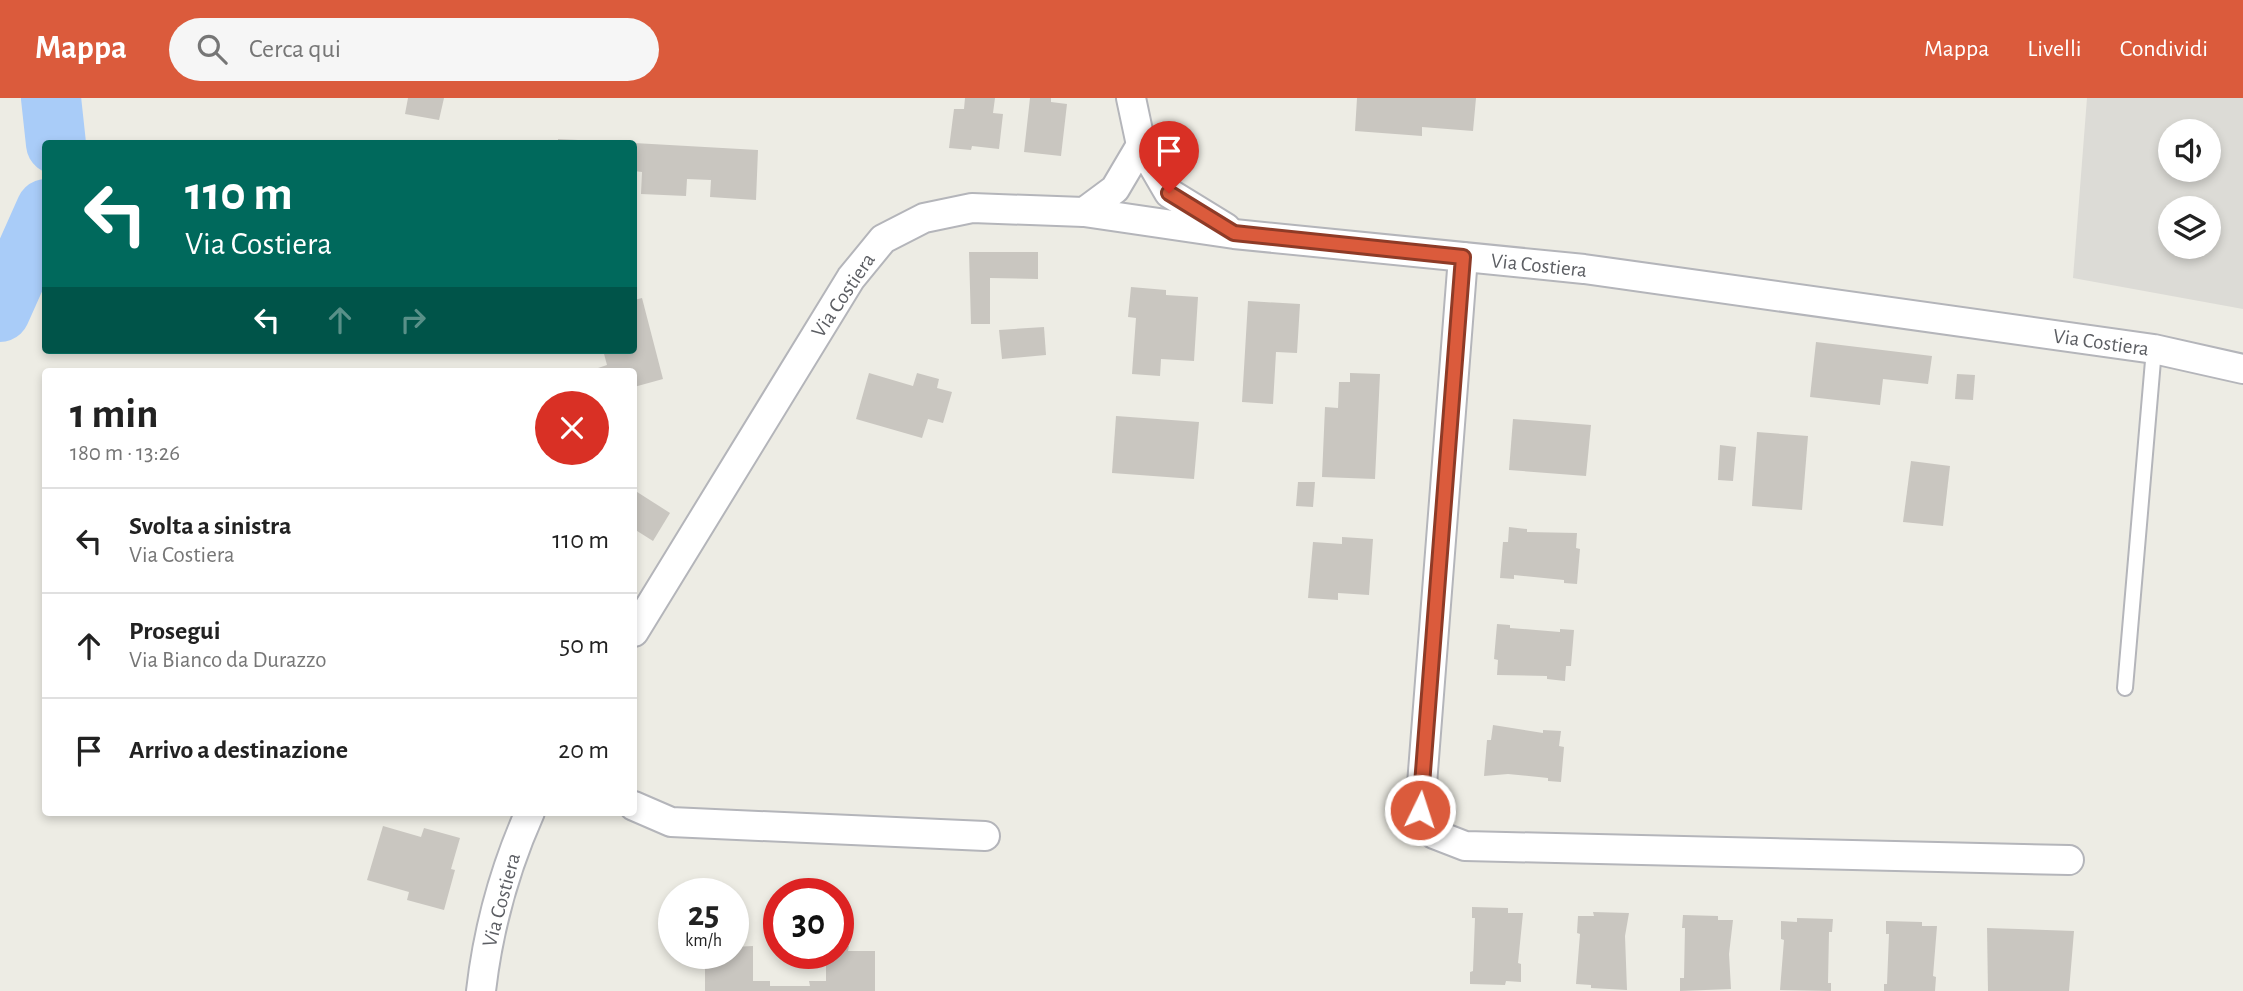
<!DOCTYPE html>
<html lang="it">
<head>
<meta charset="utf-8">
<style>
  body { margin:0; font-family:"Alegreya Sans",sans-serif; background:#f6f6f6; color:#222; height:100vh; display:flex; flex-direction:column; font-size:26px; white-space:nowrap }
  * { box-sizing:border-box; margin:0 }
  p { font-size:23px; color:#767676 }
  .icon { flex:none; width:38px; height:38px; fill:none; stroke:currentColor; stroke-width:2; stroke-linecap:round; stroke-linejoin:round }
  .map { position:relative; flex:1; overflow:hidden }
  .drawer { position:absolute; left:42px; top:270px; width:595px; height:448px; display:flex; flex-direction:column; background:#fff; border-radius:7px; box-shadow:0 4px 10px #0003 }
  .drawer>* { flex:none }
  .hud { position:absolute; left:42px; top:42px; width:595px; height:214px; border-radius:7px; box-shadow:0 4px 10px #0003; background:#00695c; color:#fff; overflow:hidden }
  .controls { position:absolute; left:2158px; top:21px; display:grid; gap:14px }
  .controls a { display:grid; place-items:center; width:63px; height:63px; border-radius:50%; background:#fff; box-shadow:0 4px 10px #0003; font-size:35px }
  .speed { position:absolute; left:658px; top:780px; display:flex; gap:14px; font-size:35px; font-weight:700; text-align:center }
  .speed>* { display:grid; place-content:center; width:91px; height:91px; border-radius:50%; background:#fff; box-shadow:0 4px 10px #0003; line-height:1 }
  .speed small { font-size:18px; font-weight:400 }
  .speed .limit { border:10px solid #d22; background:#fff; color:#111 }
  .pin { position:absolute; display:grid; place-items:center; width:60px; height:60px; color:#fff; margin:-72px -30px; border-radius:50% 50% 50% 0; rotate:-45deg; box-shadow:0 0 7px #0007 }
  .pin .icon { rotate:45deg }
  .me { position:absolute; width:77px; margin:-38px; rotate:4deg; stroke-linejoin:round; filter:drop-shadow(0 0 5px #0008) }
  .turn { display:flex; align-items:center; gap:24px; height:147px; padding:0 28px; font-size:32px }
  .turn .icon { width:91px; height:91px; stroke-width:2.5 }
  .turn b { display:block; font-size:49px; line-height:60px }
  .lanes { display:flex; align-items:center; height:66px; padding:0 28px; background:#0003; justify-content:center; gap:35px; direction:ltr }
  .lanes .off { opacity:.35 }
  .round { display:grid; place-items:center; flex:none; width:74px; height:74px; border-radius:37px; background:#f6f6f6 }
  .headline { display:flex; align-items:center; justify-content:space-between; height:119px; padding:0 28px }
  h1 { font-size:42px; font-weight:600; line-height:52px }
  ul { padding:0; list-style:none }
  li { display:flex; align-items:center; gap:21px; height:105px; padding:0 28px; border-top:2px solid #e0e0e0 }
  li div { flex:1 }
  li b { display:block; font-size:26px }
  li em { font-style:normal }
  header { display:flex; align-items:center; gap:42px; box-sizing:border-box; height:98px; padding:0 35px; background:#db5b3c; color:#fff }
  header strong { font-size:33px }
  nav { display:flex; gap:38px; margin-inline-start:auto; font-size:24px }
  .search { width:490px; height:63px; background:#f6f6f6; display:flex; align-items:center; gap:18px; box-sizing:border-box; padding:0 24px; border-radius:38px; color:#767676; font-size:26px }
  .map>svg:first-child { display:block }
  .industrial { fill:#dcdbd6; fill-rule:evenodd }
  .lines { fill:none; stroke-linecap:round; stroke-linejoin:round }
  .river { stroke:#a9ccf8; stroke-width:60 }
  .building { fill:#c9c6c0 }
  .service-casing { stroke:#b4b5ba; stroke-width:18 }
  .minor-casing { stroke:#b4b5ba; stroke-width:32 }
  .service { stroke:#fff; stroke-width:14 }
  .minor { stroke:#fff; stroke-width:28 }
  .route-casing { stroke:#8e3b27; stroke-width:18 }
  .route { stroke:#db5b3c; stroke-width:12 }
  .labels { text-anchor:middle; stroke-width:5; stroke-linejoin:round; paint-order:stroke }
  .street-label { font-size:21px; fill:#5c5e63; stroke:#fff }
</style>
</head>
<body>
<header>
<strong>Mappa</strong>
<div class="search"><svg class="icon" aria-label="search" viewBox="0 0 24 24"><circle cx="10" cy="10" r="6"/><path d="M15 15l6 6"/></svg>Cerca qui</div>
<nav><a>Mappa</a><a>Livelli</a><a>Condividi</a></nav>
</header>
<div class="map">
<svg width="2243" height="893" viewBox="0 0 2243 893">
  <rect width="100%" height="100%" fill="#edece4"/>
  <!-- industrial -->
  <path class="industrial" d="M 2087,0 L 2243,0 L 2243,211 L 2073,180 ZM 2170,33 L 2208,33 L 2208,72 L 2170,72 ZM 2170,110 L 2208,110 L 2208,149 L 2170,149 Z"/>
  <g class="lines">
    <!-- river -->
    <g class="river">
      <path d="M 51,0 L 56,46"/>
      <path d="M 0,214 L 46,111"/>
    </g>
  </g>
  <!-- building -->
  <g class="building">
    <path d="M 408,0 L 444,0 L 439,22 L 405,16 Z"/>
    <path d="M 965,0 L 995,0 L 993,15 L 1003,16 L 999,51 L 972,48 L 971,52 L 949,50 L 954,11 L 964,11 Z"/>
    <path d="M 1030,0 L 1051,0 L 1051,4 L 1067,6 L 1061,58 L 1024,54 Z"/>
    <path d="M 1357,0 L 1476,0 L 1473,33 L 1422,29 L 1422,38 L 1355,33 Z"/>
    <path d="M 558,41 L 598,43 L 598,46 L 558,46 Z"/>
    <path d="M 634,45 L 758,52 L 756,102 L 710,99 L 711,82 L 687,81 L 686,98 L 641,96 L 642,74 L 634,73 Z"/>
    <path d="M 969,154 L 1038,154 L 1038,181 L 990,180 L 990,226 L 971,226 Z"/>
    <path d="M 1131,189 L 1166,192 L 1166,197 L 1198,199 L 1194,263 L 1161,261 L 1160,278 L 1132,276 L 1136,220 L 1128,219 Z"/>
    <path d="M 642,200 L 663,281 L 634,289 L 634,273 L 589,273 L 607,267 L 603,252 L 634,252 L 634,202 Z"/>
    <path d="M 1248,203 L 1300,206 L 1297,255 L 1276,254 L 1273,306 L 1242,304 Z"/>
    <path d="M 1044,229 L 1046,257 L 1002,261 L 999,232 Z"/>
    <path d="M 1816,244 L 1932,258 L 1928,286 L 1883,281 L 1880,307 L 1810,299 Z"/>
    <path d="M 869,275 L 913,288 L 917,275 L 939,281 L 937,290 L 952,294 L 943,325 L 928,321 L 922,340 L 856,321 Z"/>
    <path d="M 1350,275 L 1380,276 L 1375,381 L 1322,379 L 1325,309 L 1338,310 L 1339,284 L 1350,284 Z"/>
    <path d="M 1957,276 L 1975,277 L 1973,302 L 1955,301 Z"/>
    <path d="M 1116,318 L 1199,324 L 1194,381 L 1112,375 Z"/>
    <path d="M 1513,321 L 1591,327 L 1586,378 L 1509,372 Z"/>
    <path d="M 1757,334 L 1808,338 L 1802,412 L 1752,408 Z"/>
    <path d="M 1720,347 L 1736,349 L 1733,383 L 1718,382 Z"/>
    <path d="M 1911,363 L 1950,368 L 1943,428 L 1903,424 Z"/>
    <path d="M 1298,384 L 1315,384 L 1313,409 L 1296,408 Z"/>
    <path d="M 634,392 L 670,415 L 653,443 L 634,431 Z"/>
    <path d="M 1509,429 L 1527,431 L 1527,434 L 1577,435 L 1576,450 L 1580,451 L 1577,486 L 1564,485 L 1564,482 L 1514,477 L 1514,481 L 1500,480 L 1503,444 L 1508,444 Z"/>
    <path d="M 1342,439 L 1373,441 L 1369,497 L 1338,495 L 1338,502 L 1308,500 L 1313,444 L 1342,446 Z"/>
    <path d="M 1497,526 L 1510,527 L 1510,530 L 1560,534 L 1560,531 L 1574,532 L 1571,568 L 1566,568 L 1565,583 L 1547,581 L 1547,578 L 1497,577 L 1498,562 L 1494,561 Z"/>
    <path d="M 1493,627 L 1543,635 L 1543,632 L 1561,633 L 1559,648 L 1564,649 L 1561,684 L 1548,683 L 1548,680 L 1508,676 L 1484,678 L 1487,642 L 1491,642 Z"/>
    <path d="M 383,728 L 421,739 L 424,730 L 460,740 L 451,771 L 455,772 L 444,812 L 407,802 L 409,794 L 367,782 Z"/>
    <path d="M 1472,809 L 1508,810 L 1508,815 L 1523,815 L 1518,865 L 1521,866 L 1521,884 L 1506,883 L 1505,887 L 1470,886 L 1470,874 L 1473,873 L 1475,820 L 1472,820 Z"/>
    <path d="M 1593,814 L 1629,815 L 1625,838 L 1627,892 L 1591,890 L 1591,887 L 1576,886 L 1580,836 L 1577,835 L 1578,818 L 1594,818 Z"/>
    <path d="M 1683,817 L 1718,818 L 1718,822 L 1733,822 L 1729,856 L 1731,891 L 1680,893 L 1680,880 L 1684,880 L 1685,830 L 1682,830 Z"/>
    <path d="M 1797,820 L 1833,821 L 1832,834 L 1829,834 L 1828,885 L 1831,885 L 1831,893 L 1780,892 L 1784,842 L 1781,841 L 1781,823 L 1797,824 Z"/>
    <path d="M 1886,823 L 1922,824 L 1922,828 L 1937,828 L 1933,878 L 1936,879 L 1935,893 L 1884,893 L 1884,886 L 1887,886 L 1889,836 L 1886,836 Z"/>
    <path d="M 1987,830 L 2074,833 L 2069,893 L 1988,893 Z"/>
    <path d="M 753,848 L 753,883 L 770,883 L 770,888 L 810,888 L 809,883 L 826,883 L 826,856 L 838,856 L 838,848 L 849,848 L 848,853 L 875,853 L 875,893 L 705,893 L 705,856 L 733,856 L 733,849 Z"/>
  </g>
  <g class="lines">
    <!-- service casing -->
    <g class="service-casing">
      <path id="service" d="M 2125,590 L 2154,251"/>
    </g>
    <!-- minor casing -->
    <g class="minor-casing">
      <g id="minor">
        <path d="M 1131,0 L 1141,47 L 1169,95 L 1226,130"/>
        <path d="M 1084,114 L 1115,91 L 1141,47"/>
        <path d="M 1463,159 L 1420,712 L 1434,736 L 1465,748 L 2069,762"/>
        <path d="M 634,534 L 851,180 L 883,141 L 924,120 L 972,110 L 1084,114 L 1234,136 L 1584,171 L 2154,251 L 2243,271"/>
        <path d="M 634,708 L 671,724 L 985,738"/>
        <path d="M 481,893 C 488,832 505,770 530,714"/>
      </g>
    </g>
    <!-- service -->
    <use href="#service" class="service"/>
    <!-- minor -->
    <use href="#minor" class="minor"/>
  </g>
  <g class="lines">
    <!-- route casing -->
    <g class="route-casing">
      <path id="route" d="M 1169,95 L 1234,135 L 1463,159 L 1420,712"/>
    </g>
    <!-- route -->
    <use href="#route" class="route"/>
  </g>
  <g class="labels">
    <!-- street labels -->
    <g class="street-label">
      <text transform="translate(1539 167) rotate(6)" y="7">Via Costiera</text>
      <text transform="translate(843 197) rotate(-56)" y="7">Via Costiera</text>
      <text transform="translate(2101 244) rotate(8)" y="7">Via Costiera</text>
      <text transform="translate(501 802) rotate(-75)" y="7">Via Costiera</text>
    </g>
  </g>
</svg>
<div class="controls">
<a><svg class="icon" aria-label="sound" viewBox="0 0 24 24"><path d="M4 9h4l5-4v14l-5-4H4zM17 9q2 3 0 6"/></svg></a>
<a><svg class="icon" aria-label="layers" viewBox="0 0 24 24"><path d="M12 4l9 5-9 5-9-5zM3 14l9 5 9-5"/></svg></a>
</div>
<div class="speed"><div>25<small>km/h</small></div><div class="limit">30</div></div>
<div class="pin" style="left:1169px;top:95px;background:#d93025"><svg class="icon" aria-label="arrive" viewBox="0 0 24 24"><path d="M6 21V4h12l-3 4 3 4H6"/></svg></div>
<svg class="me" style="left:1420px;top:712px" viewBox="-20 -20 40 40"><circle r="17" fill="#db5b3c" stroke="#fff" stroke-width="3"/><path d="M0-11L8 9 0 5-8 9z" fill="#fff"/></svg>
<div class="hud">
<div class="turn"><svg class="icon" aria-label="left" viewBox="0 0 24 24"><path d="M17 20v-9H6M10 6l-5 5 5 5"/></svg><div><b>110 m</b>Via Costiera</div></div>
<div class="lanes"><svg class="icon" aria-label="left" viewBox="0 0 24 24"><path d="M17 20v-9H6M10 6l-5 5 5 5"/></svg><svg class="icon off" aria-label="ahead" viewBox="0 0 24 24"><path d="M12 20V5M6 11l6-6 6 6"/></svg><svg class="icon off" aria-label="right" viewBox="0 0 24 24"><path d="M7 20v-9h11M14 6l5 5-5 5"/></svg></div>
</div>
<section class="drawer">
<div class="headline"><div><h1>1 min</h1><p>180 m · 13:26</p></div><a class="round" style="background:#d93025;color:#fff"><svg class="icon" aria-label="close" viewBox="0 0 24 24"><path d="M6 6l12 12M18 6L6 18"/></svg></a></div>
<ul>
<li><svg class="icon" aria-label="left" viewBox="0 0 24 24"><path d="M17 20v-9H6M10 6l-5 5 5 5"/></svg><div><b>Svolta a sinistra</b><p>Via Costiera</p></div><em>110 m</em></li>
<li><svg class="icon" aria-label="ahead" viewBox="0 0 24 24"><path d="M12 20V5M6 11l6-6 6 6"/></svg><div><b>Prosegui</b><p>Via Bianco da Durazzo</p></div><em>50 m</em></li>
<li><svg class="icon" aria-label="arrive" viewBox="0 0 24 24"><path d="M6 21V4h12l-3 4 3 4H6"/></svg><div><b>Arrivo a destinazione</b></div><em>20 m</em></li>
</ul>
</section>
</div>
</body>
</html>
